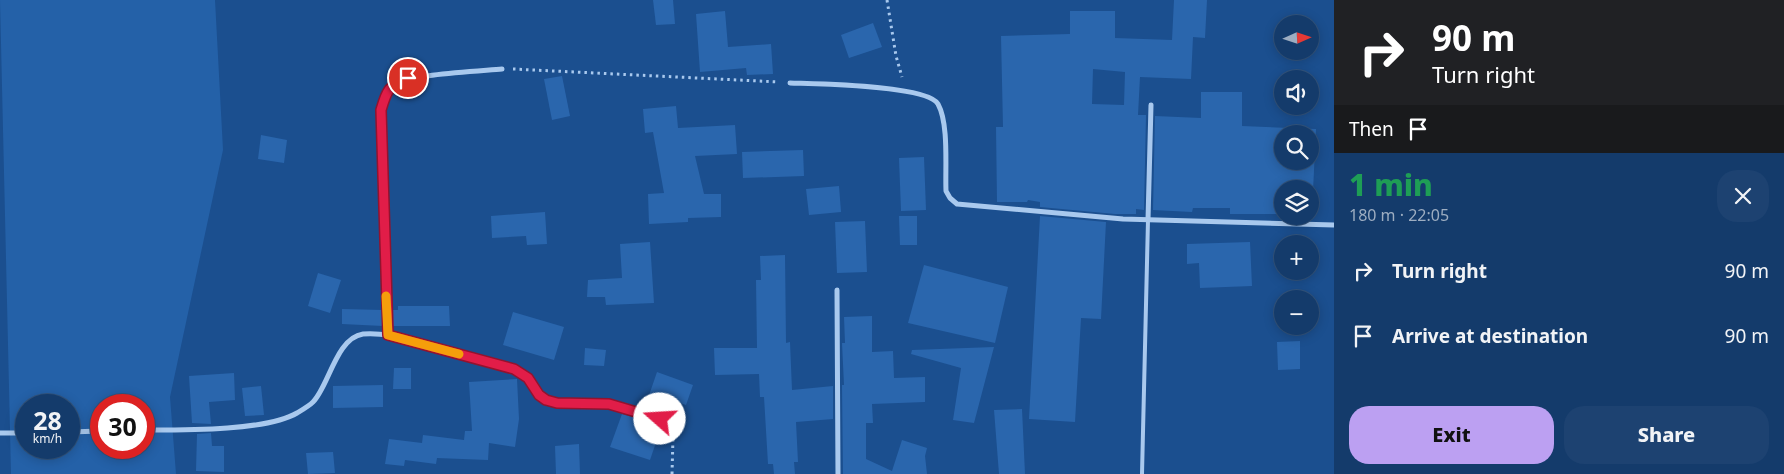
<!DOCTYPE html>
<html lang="en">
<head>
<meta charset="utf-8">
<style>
  body { margin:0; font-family:"Noto Sans",sans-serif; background:#1d4271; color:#f1f3f6; height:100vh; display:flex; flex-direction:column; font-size:19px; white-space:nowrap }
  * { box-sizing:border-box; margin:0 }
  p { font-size:16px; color:#9dadc1 }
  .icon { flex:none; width:28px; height:28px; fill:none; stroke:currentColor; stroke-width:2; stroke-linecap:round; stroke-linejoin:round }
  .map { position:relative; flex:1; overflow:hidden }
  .sheet { display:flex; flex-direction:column; background:#143b6b; width:450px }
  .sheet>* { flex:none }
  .hud { background:#202124; color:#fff; overflow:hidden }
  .needle { width:32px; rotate:87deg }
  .buttons { position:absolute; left:1274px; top:15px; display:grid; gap:10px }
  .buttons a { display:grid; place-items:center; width:45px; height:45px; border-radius:50%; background:#143b6b; box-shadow:0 2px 12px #0003,0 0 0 1px #33557e; font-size:25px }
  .speed { position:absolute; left:15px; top:394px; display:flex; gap:10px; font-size:25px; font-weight:700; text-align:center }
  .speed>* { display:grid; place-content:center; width:65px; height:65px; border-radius:50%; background:#143b6b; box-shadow:0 2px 12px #0003,0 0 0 1px #33557e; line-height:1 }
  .speed small { font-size:12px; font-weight:400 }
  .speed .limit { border:8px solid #d22; background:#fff; color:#111 }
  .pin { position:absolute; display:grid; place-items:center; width:42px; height:42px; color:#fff; margin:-21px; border:2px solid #fff; border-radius:50%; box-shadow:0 1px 5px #0007 }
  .me { position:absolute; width:55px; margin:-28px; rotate:289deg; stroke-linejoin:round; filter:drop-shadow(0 0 4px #0008) }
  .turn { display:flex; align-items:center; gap:18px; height:105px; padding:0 15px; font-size:22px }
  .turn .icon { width:65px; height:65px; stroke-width:2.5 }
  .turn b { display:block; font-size:35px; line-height:42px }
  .then { display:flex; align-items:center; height:48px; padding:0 15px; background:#0003; gap:10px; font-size:19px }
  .round { display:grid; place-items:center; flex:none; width:52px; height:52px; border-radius:20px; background:#1d4271 }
  .headline { display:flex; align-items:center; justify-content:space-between; height:85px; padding:0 15px }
  h1 { font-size:30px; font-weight:800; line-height:38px; color:#1e9e55 }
  .cta { display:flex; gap:10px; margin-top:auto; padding:10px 15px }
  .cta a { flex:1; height:58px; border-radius:20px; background:#bca0f2; color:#111; font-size:20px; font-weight:800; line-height:58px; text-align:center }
  .cta a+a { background:#1d4271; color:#f1f3f6 }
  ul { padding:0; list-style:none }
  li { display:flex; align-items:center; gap:15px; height:65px; padding:0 15px }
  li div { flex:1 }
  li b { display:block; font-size:19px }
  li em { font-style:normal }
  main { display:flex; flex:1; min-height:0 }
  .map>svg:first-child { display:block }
  .green { fill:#2461a8; fill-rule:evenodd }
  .building { fill:#2a66ad; fill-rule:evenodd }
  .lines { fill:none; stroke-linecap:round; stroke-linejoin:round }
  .path { stroke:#a9c9ee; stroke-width:3; stroke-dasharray:2.5 4; stroke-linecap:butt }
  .lane { stroke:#a9c9ee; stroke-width:4 }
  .street { stroke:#a9c9ee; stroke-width:5 }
  .route-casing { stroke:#92132f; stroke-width:12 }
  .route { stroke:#e11d48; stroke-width:9 }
  .slow { stroke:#f59e0b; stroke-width:9 }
</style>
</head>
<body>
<main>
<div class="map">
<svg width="1334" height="474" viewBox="0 0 1334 474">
  <rect width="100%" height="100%" fill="#1b4f8f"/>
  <!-- green -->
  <path class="green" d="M 0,0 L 215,0 L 223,150 L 170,397 L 176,474 L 11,474 ZM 26,405 L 69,405 L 69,448 L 26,448 ZM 101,405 L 144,405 L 144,448 L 101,448 Z"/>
  <!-- building -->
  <g class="building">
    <path d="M 653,0 L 673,0 L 675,24 L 656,25 Z"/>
    <path d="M 1174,0 L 1207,0 L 1205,38 L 1193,37 L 1191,79 L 1140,77 L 1138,115 L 1146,115 L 1144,210 L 1136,209 L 1136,214 L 1115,214 L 1040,207 L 1040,202 L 1028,200 L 1027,202 L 997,202 L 996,127 L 1003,127 L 1001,36 L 1070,34 L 1070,11 L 1115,11 L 1115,38 L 1172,40 ZM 1093,69 L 1125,72 L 1124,105 L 1092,104 Z"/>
    <path d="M 725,11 L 728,47 L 771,44 L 773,74 L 747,75 L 746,68 L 700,72 L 696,14 Z"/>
    <path d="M 873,23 L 882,47 L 849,58 L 841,35 Z"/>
    <path d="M 562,76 L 570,116 L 552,120 L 544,79 Z"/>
    <path d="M 1201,92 L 1242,92 L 1242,126 L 1316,129 L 1313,191 L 1310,189 L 1282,189 L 1282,214 L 1230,214 L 1230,208 L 1193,208 L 1192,212 L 1153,210 L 1155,116 L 1201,118 ZM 1282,134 L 1310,134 L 1310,161 L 1282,161 Z"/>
    <path d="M 676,106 L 678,128 L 735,125 L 737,154 L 695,156 L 704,194 L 721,194 L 721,217 L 688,218 L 688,222 L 649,224 L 648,194 L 664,193 L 653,132 L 645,133 L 643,109 Z"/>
    <path d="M 261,135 L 287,140 L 284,163 L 258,159 Z"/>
    <path d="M 803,150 L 804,176 L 743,178 L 742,152 Z"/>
    <path d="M 924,157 L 926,210 L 901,211 L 899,158 Z"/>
    <path d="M 839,186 L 841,212 L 809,215 L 806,189 Z"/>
    <path d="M 545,212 L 547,244 L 527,245 L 526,236 L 492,238 L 491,216 Z"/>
    <path d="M 899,216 L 917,216 L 917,245 L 900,245 Z"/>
    <path d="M 1040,216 L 1106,222 L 1101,319 L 1081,318 L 1075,422 L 1029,419 Z"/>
    <path d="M 865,221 L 867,272 L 837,273 L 835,222 Z"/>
    <path d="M 650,242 L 654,303 L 606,305 L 605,297 L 587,297 L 588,280 L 622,278 L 620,244 Z"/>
    <path d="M 1250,242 L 1252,286 L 1200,288 L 1199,263 L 1187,264 L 1187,244 Z"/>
    <path d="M 785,255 L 786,343 L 790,342 L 792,390 L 833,386 L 833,419 L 796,422 L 798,462 L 794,462 L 795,474 L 774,474 L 773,464 L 768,464 L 764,397 L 760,397 L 759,374 L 715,375 L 714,348 L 757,348 L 756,280 L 761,280 L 760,256 Z"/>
    <path d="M 924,265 L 1008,287 L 995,343 L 908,323 Z"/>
    <path d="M 318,273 L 341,280 L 330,313 L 308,306 Z"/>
    <path d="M 398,306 L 449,306 L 450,326 L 392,326 L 392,310 L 398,310 Z"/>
    <path d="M 342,309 L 383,310 L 383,326 L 342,324 Z"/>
    <path d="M 513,312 L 564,327 L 554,360 L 503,345 Z"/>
    <path d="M 872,316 L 872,352 L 893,351 L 894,378 L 925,377 L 925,402 L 872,404 L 873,423 L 866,423 L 866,459 L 892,471 L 902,440 L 927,448 L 925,456 L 927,474 L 843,474 L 842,385 L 844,385 L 842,343 L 845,343 L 844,317 Z"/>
    <path d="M 1300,341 L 1300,369 L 1278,370 L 1277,342 Z"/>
    <path d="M 994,347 L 974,423 L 953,420 L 961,368 L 911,354 L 912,350 Z"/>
    <path d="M 585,348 L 606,350 L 604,366 L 584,365 Z"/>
    <path d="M 394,368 L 411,368 L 411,389 L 393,389 Z"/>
    <path d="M 657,372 L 693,385 L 686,405 L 671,400 L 665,417 L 644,410 Z"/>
    <path d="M 234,373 L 235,400 L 209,402 L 211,424 L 192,423 L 189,376 Z"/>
    <path d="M 517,379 L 519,419 L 515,447 L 489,443 L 488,460 L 437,458 L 436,464 L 405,460 L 404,466 L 385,464 L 389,439 L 422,443 L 423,435 L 464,440 L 465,431 L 472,431 L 469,382 Z"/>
    <path d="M 383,385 L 383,407 L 333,408 L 333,386 Z"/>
    <path d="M 261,386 L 264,415 L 245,416 L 242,388 Z"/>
    <path d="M 1022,409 L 1025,474 L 999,474 L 994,410 Z"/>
    <path d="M 622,414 L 662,425 L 650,460 L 610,447 Z"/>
    <path d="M 211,433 L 212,446 L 224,446 L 224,472 L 196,471 L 197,434 Z"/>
    <path d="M 579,444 L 580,474 L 556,474 L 555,446 Z"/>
    <path d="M 333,452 L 335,473 L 308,474 L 306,453 Z"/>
  </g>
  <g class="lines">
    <!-- path -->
    <g class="path">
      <path d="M 887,0 L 896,56 L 902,77"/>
      <path d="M 513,69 L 779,82"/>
      <path d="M 672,474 L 673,437"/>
    </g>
    <!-- lane -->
    <path class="lane" d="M 1142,474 L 1148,220"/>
    <!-- street -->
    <g class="street">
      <path d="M 790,83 C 815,84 927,85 938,104 C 949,124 945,167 946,191 L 950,198 L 957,204 L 1123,219 L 1334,225"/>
      <path d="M 1148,220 L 1151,105"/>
      <path d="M 837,290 L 838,474"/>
      <path d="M 388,335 L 381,110 C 383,101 385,92 392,86 C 406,74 481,71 502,69"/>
      <path d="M 144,430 C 181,430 267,431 297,413 C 302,410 309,406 313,402 C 329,386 336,338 363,334 C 398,330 478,359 514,369 L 528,378 L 539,395 L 546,400 L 557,403 L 590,402 L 609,404 L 674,424"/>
      <path d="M 69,432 L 101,431"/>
      <path d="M 0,433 L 26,433"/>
    </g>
  </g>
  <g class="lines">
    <!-- route casing -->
    <g class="route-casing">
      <path id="route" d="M 408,78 C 389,86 387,89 381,110 L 388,335 L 514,369 L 528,378 L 539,395 L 546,400 L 557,403 L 609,404 L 660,419"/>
    </g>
    <!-- route -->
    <use href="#route" class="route"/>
    <!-- slow -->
    <path class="slow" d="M 386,296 L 388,335 L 459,354"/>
  </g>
</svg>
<div class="buttons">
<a><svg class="needle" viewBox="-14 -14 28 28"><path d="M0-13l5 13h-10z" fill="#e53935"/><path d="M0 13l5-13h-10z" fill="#9dadc1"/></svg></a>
<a><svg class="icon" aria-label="sound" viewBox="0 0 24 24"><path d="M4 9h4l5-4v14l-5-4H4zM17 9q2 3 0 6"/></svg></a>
<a><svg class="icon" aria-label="search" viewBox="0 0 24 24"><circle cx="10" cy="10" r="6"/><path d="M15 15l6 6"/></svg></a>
<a><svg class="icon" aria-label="layers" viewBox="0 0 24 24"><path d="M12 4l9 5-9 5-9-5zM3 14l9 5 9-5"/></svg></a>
<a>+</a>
<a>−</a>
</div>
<div class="speed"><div>28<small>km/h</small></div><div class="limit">30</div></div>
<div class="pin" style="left:408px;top:78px;background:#d93025"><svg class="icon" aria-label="arrive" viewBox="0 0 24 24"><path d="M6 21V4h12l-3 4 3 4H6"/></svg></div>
<svg class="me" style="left:660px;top:419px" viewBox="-20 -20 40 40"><circle r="19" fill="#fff"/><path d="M0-13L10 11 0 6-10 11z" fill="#e11d48"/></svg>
</div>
<section class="sheet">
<div class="hud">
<div class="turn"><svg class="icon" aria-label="right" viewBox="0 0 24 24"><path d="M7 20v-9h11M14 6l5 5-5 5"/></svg><div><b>90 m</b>Turn right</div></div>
<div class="then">Then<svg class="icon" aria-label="arrive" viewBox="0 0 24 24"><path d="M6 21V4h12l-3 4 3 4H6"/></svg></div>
</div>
<div class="headline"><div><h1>1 min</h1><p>180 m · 22:05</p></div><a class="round"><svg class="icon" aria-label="close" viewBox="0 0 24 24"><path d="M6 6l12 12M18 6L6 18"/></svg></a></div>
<ul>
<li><svg class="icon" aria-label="right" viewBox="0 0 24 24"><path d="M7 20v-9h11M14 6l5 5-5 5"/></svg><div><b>Turn right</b></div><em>90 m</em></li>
<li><svg class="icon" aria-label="arrive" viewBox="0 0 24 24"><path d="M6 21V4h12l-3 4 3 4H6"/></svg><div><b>Arrive at destination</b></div><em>90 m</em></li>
</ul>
<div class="cta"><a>Exit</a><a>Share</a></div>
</section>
</main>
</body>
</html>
